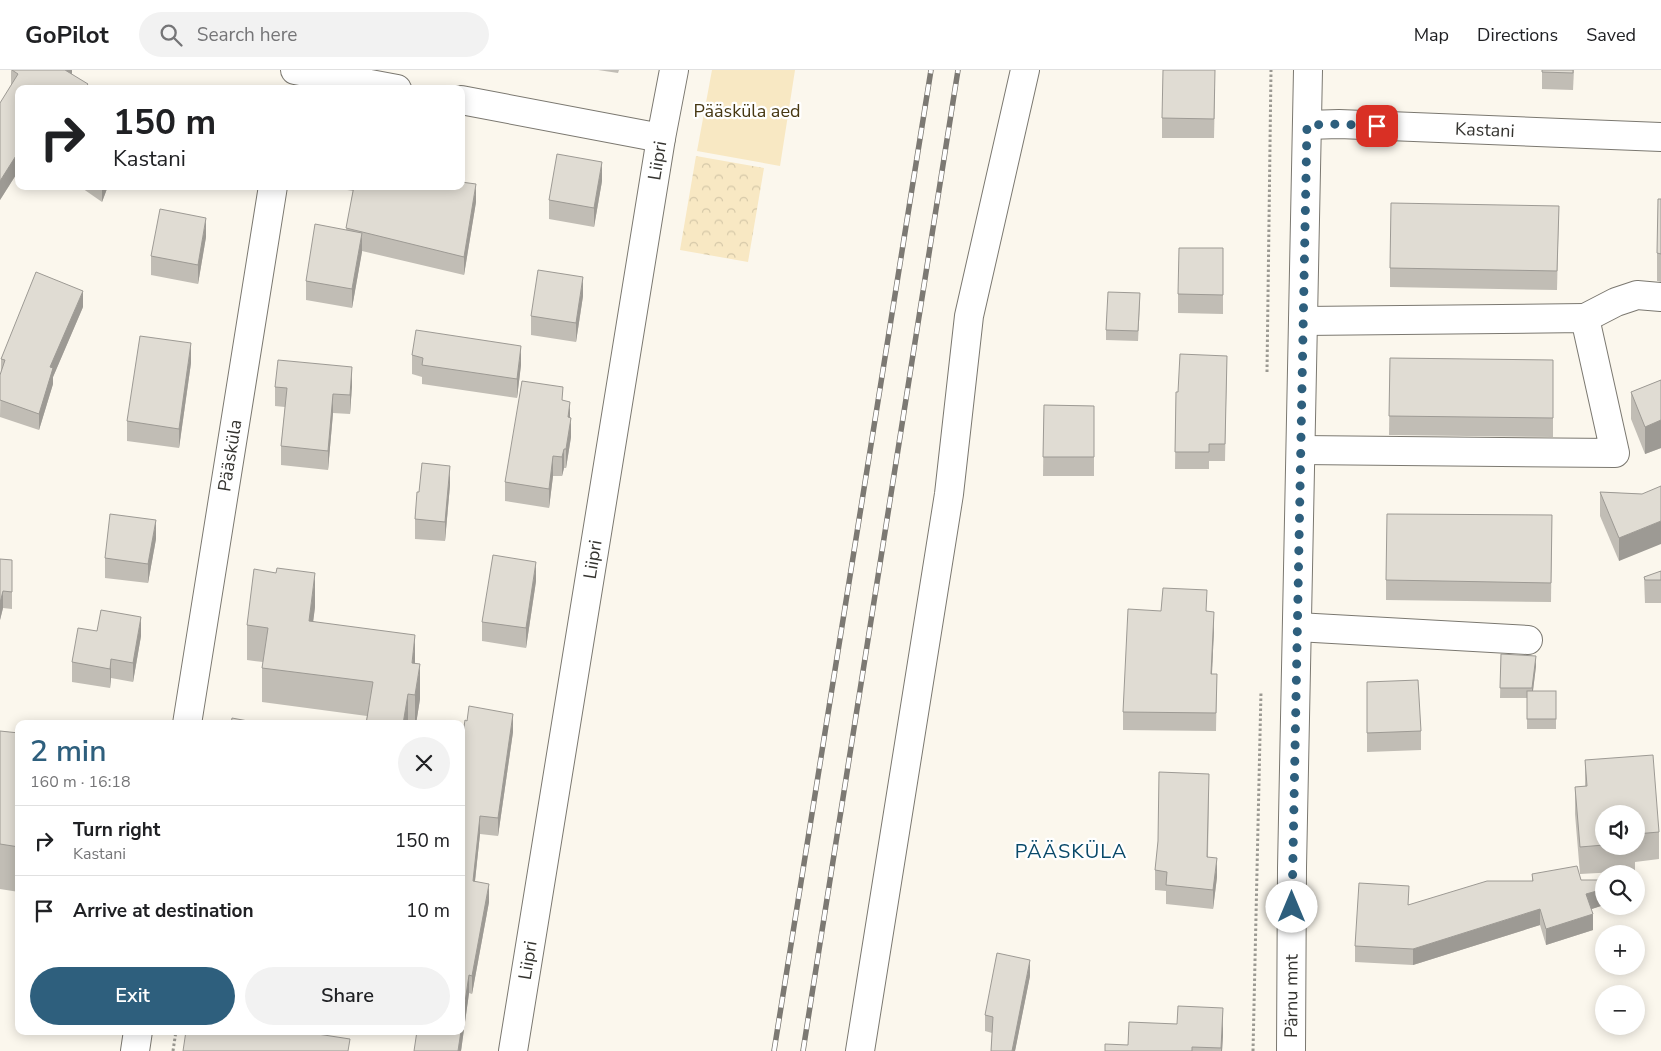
<!DOCTYPE html>
<html lang="en">
<head>
<meta charset="utf-8">
<style>
  body { margin:0; font-family:"Nunito Sans",sans-serif; background:#f2f2f2; color:#202124; height:100vh; display:flex; flex-direction:column; font-size:19px; white-space:nowrap }
  * { box-sizing:border-box; margin:0 }
  p { font-size:16px; color:#757577 }
  .icon { flex:none; width:28px; height:28px; fill:none; stroke:currentColor; stroke-width:2; stroke-linecap:round; stroke-linejoin:round }
  .map { position:relative; flex:1; overflow:hidden }
  .sheet { position:absolute; left:15px; top:650px; width:450px; height:315px; display:flex; flex-direction:column; background:#fff; border-radius:10px; box-shadow:0 2px 12px #0003 }
  .sheet>* { flex:none }
  .banner { position:absolute; left:15px; top:15px; width:450px; height:105px; border-radius:10px; box-shadow:0 2px 12px #0003; background:#fff; color:#202124; overflow:hidden }
  .buttons { position:absolute; left:1595px; top:735px; display:grid; gap:10px }
  .buttons a { display:grid; place-items:center; width:50px; height:50px; border-radius:50%; background:#fff; box-shadow:0 2px 12px #0003; font-size:25px }
  .pin { position:absolute; display:grid; place-items:center; width:42px; height:42px; color:#fff; margin:-21px; border-radius:10px; box-shadow:0 2px 8px #0006 }
  .me { position:absolute; width:55px; margin:-28px; rotate:0deg; stroke-linejoin:round; filter:drop-shadow(0 0 4px #0008) }
  .turn { display:flex; align-items:center; gap:18px; height:105px; padding:0 15px; font-size:22px }
  .turn .icon { width:65px; height:65px; stroke-width:2.5 }
  .turn b { display:block; font-size:35px; line-height:42px }
  .round { display:grid; place-items:center; flex:none; width:52px; height:52px; border-radius:26px; background:#f2f2f2 }
  .summary { display:flex; align-items:center; justify-content:space-between; height:85px; padding:0 15px }
  h1 { font-size:30px; font-weight:600; line-height:38px; color:#2e5f7d }
  .action { display:flex; gap:10px; margin-top:auto; padding:10px 15px }
  .action a { flex:1; height:58px; border-radius:30px; background:#2e5f7d; color:#fff; font-size:20px; font-weight:600; line-height:58px; text-align:center }
  .action a+a { background:#f2f2f2; color:#202124 }
  ul { padding:0; list-style:none }
  li { display:flex; align-items:center; gap:15px; height:70px; padding:0 15px; border-top:1px solid #e0e0e0 }
  li div { flex:1 }
  li b { display:block; font-size:19px }
  li em { font-style:normal }
  header { display:flex; align-items:center; gap:30px; box-sizing:border-box; height:70px; padding:0 25px; background:#fff; border-bottom:1px solid #e0e0e0 }
  header strong { font-size:24px }
  nav { display:flex; gap:28px; margin-inline-start:auto; font-size:18px }
  .search { width:350px; height:45px; background:#f2f2f2; display:flex; align-items:center; gap:12px; box-sizing:border-box; padding:0 18px; border-radius:28px; color:#757577; font-size:19px }
  .map>svg:first-child { display:block }
  .green { fill:#f8e8c3 }
  .park { fill:url(#park-crowns) }
  .lines { fill:none; stroke-linecap:round; stroke-linejoin:round }
  .minor-casing { stroke:#7b7870; stroke-width:30 }
  .major-casing { stroke:#7b7870; stroke-width:30 }
  .path { stroke:#9b9992; stroke-width:3; stroke-dasharray:2.5 2.5; stroke-linecap:butt }
  .minor { stroke:#fff; stroke-width:28 }
  .major { stroke:#fff; stroke-width:28 }
  .rail-casing { stroke:#7c7973; stroke-width:5.5 }
  .rail { stroke:#fff; stroke-width:4; stroke-dasharray:11; stroke-linecap:butt }
  .wall { fill:#c1bdb5; fill-rule:evenodd }
  .shaded-wall { fill:#9d9a94 }
  .building { fill:#e0dcd3; stroke:#9d9a94 }
  .route { stroke:#2e5f7d; stroke-width:9; stroke-dasharray:0 16.2 }
  .labels { text-anchor:middle; stroke-width:4.5; stroke-linejoin:round; paint-order:stroke }
  .park-label { font-size:18px; fill:#473812; stroke:#fff }
  .street-label { font-size:18px; fill:#353430; stroke:#fff }
  .quarter-label { font-size:20px; letter-spacing:1px; fill:#094969; stroke:#fff }
</style>
</head>
<body>
<header>
<strong>GoPilot</strong>
<div class="search"><svg class="icon" aria-label="search" viewBox="0 0 24 24"><circle cx="10" cy="10" r="6"/><path d="M15 15l6 6"/></svg>Search here</div>
<nav><a>Map</a><a>Directions</a><a>Saved</a></nav>
</header>
<div class="map">
<svg width="1661" height="981" viewBox="0 0 1661 981">
  <defs>
    <pattern id="park-crowns" width="20" height="18" patternUnits="userSpaceOnUse" patternTransform="scale(1.25)"><rect width="20" height="18" fill="#f8e8c3"/><path d="M2 6a3 3 0 1 1 6 0M12 15a3 3 0 1 1 6 0" fill="none" stroke="#d5c8a8"/></pattern>
  </defs>
  <rect width="100%" height="100%" fill="#fbf7ed"/>
  <!-- green -->
  <path class="green" d="M 712,0 L 795,0 L 780,96 L 697,81 Z"/>
  <!-- park -->
  <path class="park" d="M 696,86 L 764,98 L 748,192 L 680,180 Z"/>
  <g class="lines">
    <!-- minor casing -->
    <g class="minor-casing">
      <g id="minor">
        <path d="M 295,0 L 397,19"/>
        <path d="M 461,30 L 661,68"/>
        <path id="s1" d="M 1307,55 L 1339,54 L 1661,67"/>
        <path d="M 1585,248 L 1616,232 L 1637,225 L 1661,227"/>
        <path d="M 1301,380 L 1615,383 L 1585,248 L 1303,251"/>
        <path d="M 1297,557 L 1528,570"/>
        <path id="s2" d="M 187,654 L 273,116"/>
        <path d="M 135,981 L 138,961"/>
        <path id="s3" d="M 513,981 L 661,68 L 674,0"/>
        <path d="M 860,981 L 949,424 L 969,246 L 1025,0"/>
      </g>
    </g>
    <!-- major casing -->
    <g class="major-casing">
      <g id="major">
        <path id="s4" d="M 1291,981 L 1292,798 L 1308,0"/>
      </g>
    </g>
    <!-- path -->
    <g class="path">
      <path d="M 1267,302 L 1271,0"/>
      <path d="M 173,981 L 176,961"/>
      <path d="M 1253,981 L 1261,621"/>
    </g>
    <!-- minor -->
    <use href="#minor" class="minor"/>
    <!-- major -->
    <use href="#major" class="major"/>
    <!-- rail casing -->
    <g class="rail-casing">
      <g id="rail">
        <path d="M 774,981 L 931,0"/>
        <path d="M 803,981 L 958,0"/>
      </g>
    </g>
    <!-- rail -->
    <use href="#rail" class="rail"/>
  </g>
  <!-- wall -->
  <g class="wall">
    <path d="M 11,0 L 72,0 L 72,4 L 88,19 L 19,19 L 19,100 L 0,130 L 11,16 Z"/>
    <path d="M 598,0 L 619,0 L 618,3 Z"/>
    <path d="M 1542,0 L 1574,0 L 1573,20 L 1542,19 Z"/>
    <path d="M 1215,19 L 1214,68 L 1162,68 L 1162,48 Z"/>
    <path d="M 602,111 L 594,157 L 549,149 L 549,130 Z"/>
    <path d="M 79,116 L 108,116 L 102,132 Z"/>
    <path d="M 324,116 L 461,116 L 476,132 L 464,205 L 362,181 L 352,238 L 306,230 L 306,211 L 346,160 L 353,121 Z"/>
    <path d="M 1661,129 L 1661,212 L 1657,211 L 1657,183 Z"/>
    <path d="M 1559,136 L 1557,220 L 1390,217 L 1390,198 Z"/>
    <path d="M 206,167 L 198,214 L 151,205 L 151,186 Z"/>
    <path d="M 1223,178 L 1223,244 L 1178,243 L 1178,224 Z"/>
    <path d="M 583,226 L 576,272 L 531,265 L 531,246 Z"/>
    <path d="M 1140,233 L 1138,271 L 1106,270 L 1106,260 Z"/>
    <path d="M 83,237 L 53,307 L 53,314 L 39,360 L 0,347 L 1,289 Z"/>
    <path d="M 412,285 L 521,295 L 517,328 L 422,314 L 422,307 L 412,304 Z"/>
    <path d="M 1227,286 L 1225,391 L 1209,391 L 1209,399 L 1175,399 L 1176,322 L 1178,322 Z"/>
    <path d="M 1390,288 L 1553,290 L 1553,367 L 1389,365 Z"/>
    <path d="M 191,293 L 179,378 L 127,371 L 127,351 Z"/>
    <path d="M 1661,310 L 1661,378 L 1645,384 L 1631,349 L 1631,322 Z"/>
    <path d="M 352,316 L 350,344 L 333,343 L 328,400 L 281,395 L 281,376 L 285,337 L 275,336 L 275,317 Z"/>
    <path d="M 563,331 L 570,347 L 571,367 L 566,398 L 564,398 L 562,406 L 553,406 L 549,438 L 505,431 L 505,412 Z"/>
    <path d="M 1044,335 L 1094,336 L 1094,406 L 1043,406 Z"/>
    <path d="M 450,415 L 445,471 L 415,469 L 415,449 L 419,422 Z"/>
    <path d="M 1600,422 L 1642,424 L 1619,491 L 1600,446 Z"/>
    <path d="M 1552,445 L 1551,532 L 1386,530 L 1386,510 Z"/>
    <path d="M 156,469 L 148,513 L 105,508 L 105,488 Z"/>
    <path d="M 0,489 L 12,490 L 12,539 L 3,538 L 0,550 Z"/>
    <path d="M 1661,501 L 1661,533 L 1645,533 L 1644,507 Z"/>
    <path d="M 536,511 L 526,578 L 482,571 L 482,552 Z"/>
    <path d="M 315,537 L 313,551 L 415,593 L 420,629 L 416,654 L 366,654 L 367,646 L 262,632 L 262,598 L 263,592 L 247,590 L 247,555 Z"/>
    <path d="M 1161,541 L 1207,541 L 1214,559 L 1212,604 L 1217,604 L 1216,661 L 1123,660 L 1123,642 Z"/>
    <path d="M 97,561 L 141,566 L 133,612 L 111,608 L 110,618 L 72,612 L 72,592 Z"/>
    <path d="M 1501,584 L 1536,596 L 1533,621 L 1556,621 L 1556,659 L 1527,659 L 1527,628 L 1500,628 Z"/>
    <path d="M 1367,612 L 1421,661 L 1421,680 L 1367,682 Z"/>
    <path d="M 467,651 L 513,662 L 498,766 L 480,764 L 475,811 L 489,832 L 472,924 L 469,923 L 461,981 L 414,981 L 461,961 Z"/>
    <path d="M 0,661 L 19,663 L 19,822 L 0,819 Z"/>
    <path d="M 1585,690 L 1659,762 L 1659,789 L 1635,792 L 1635,801 L 1580,804 L 1575,744 L 1575,717 L 1585,716 ZM 1604,744 L 1636,744 L 1636,776 L 1604,776 Z"/>
    <path d="M 1209,723 L 1208,787 L 1217,807 L 1213,839 L 1166,834 L 1166,821 L 1155,820 L 1155,800 Z"/>
    <path d="M 1532,804 L 1581,810 L 1604,810 L 1604,835 L 1591,839 L 1593,860 L 1546,875 L 1540,855 L 1413,895 L 1355,892 L 1355,876 L 1532,811 Z"/>
    <path d="M 1030,906 L 1015,981 L 991,981 L 992,963 L 985,961 L 985,945 Z"/>
    <path d="M 1223,965 L 1222,981 L 1105,981 L 1128,975 Z"/>
  </g>
  <!-- shaded-wall -->
  <g class="shaded-wall">
    <path d="M 65,0 L 72,0 L 72,8 Z"/>
    <path d="M 19,81 L 19,100 L 0,130 L 0,111 Z"/>
    <path d="M 602,92 L 602,111 L 594,157 L 594,138 Z"/>
    <path d="M 476,114 L 476,132 L 464,205 L 464,187 Z"/>
    <path d="M 102,116 L 108,116 L 102,132 Z"/>
    <path d="M 206,148 L 206,167 L 198,214 L 198,195 Z"/>
    <path d="M 362,163 L 362,182 L 352,238 L 352,219 Z"/>
    <path d="M 583,207 L 583,226 L 576,272 L 576,253 Z"/>
    <path d="M 83,221 L 83,237 L 53,307 L 53,314 L 39,360 L 39,344 L 50,297 Z"/>
    <path d="M 191,273 L 191,293 L 179,378 L 179,359 Z"/>
    <path d="M 521,276 L 521,295 L 517,328 L 517,309 Z"/>
    <path d="M 352,297 L 352,316 L 350,344 L 350,325 Z"/>
    <path d="M 333,324 L 333,343 L 328,400 L 328,381 Z"/>
    <path d="M 570,332 L 570,351 L 568,347 Z"/>
    <path d="M 571,348 L 571,367 L 566,398 L 566,379 Z"/>
    <path d="M 1661,350 L 1661,378 L 1645,384 L 1645,357 Z"/>
    <path d="M 564,379 L 564,398 L 562,406 L 562,387 Z"/>
    <path d="M 553,386 L 553,406 L 549,438 L 549,419 Z"/>
    <path d="M 450,396 L 450,415 L 445,471 L 445,452 Z"/>
    <path d="M 156,450 L 156,469 L 148,513 L 148,494 Z"/>
    <path d="M 1661,451 L 1661,474 L 1619,491 L 1619,468 Z"/>
    <path d="M 536,492 L 536,511 L 526,578 L 526,558 Z"/>
    <path d="M 315,503 L 315,537 L 309,585 L 309,551 Z"/>
    <path d="M 3,521 L 3,538 L 0,550 L 0,533 Z"/>
    <path d="M 1214,542 L 1214,559 L 1211,622 L 1211,604 Z"/>
    <path d="M 141,547 L 141,566 L 133,612 L 133,593 Z"/>
    <path d="M 415,565 L 415,600 L 412,593 Z"/>
    <path d="M 1536,586 L 1536,596 L 1532,628 L 1532,618 Z"/>
    <path d="M 111,589 L 111,608 L 110,618 L 110,599 Z"/>
    <path d="M 420,594 L 420,629 L 416,654 L 415,654 L 415,625 Z"/>
    <path d="M 408,624 L 408,654 L 403,654 Z"/>
    <path d="M 513,644 L 513,662 L 498,766 L 498,748 Z"/>
    <path d="M 480,746 L 480,764 L 473,829 L 473,811 Z"/>
    <path d="M 1217,788 L 1217,807 L 1213,839 L 1213,820 Z"/>
    <path d="M 489,814 L 489,832 L 472,924 L 472,906 Z"/>
    <path d="M 1604,819 L 1604,835 L 1586,841 L 1586,824 Z"/>
    <path d="M 1540,839 L 1540,855 L 1413,895 L 1413,879 Z"/>
    <path d="M 1593,844 L 1593,860 L 1546,875 L 1546,859 Z"/>
    <path d="M 1030,890 L 1030,906 L 1015,981 L 1012,981 Z"/>
    <path d="M 469,905 L 469,923 L 461,981 L 458,981 Z"/>
    <path d="M 1223,938 L 1223,965 L 1222,981 L 1221,981 Z"/>
  </g>
  <!-- building -->
  <g class="building">
    <path d="M 12,0 L 65,0 L 88,14 L 84,19 L 19,19 L 19,81 L 0,111 L 0,33 L 18,4 Z"/>
    <path d="M 1163,0 L 1215,0 L 1214,49 L 1162,48 Z"/>
    <path d="M 1542,0 L 1573,0 L 1573,3 L 1542,2 Z"/>
    <path d="M 557,84 L 602,92 L 594,138 L 549,130 Z"/>
    <path d="M 461,112 L 476,114 L 464,187 L 346,158 L 354,116 L 461,116 Z"/>
    <path d="M 1658,129 L 1661,129 L 1661,184 L 1657,183 Z"/>
    <path d="M 1391,133 L 1559,136 L 1557,201 L 1390,198 Z"/>
    <path d="M 160,139 L 206,148 L 198,195 L 151,186 Z"/>
    <path d="M 315,154 L 362,163 L 352,219 L 306,211 Z"/>
    <path d="M 1179,178 L 1223,178 L 1223,225 L 1178,224 Z"/>
    <path d="M 538,200 L 583,207 L 576,253 L 531,246 Z"/>
    <path d="M 36,202 L 83,221 L 50,297 L 53,298 L 39,344 L 0,330 L 0,305 L 5,290 L 1,289 Z"/>
    <path d="M 1108,222 L 1140,223 L 1138,261 L 1106,260 Z"/>
    <path d="M 416,260 L 521,276 L 517,309 L 422,295 L 423,288 L 412,285 Z"/>
    <path d="M 140,266 L 191,273 L 179,359 L 127,351 Z"/>
    <path d="M 1180,284 L 1227,286 L 1225,374 L 1209,374 L 1209,382 L 1175,382 L 1176,322 L 1178,322 Z"/>
    <path d="M 1390,288 L 1553,290 L 1553,348 L 1389,346 Z"/>
    <path d="M 278,290 L 352,297 L 350,325 L 333,324 L 328,381 L 281,376 L 287,318 L 275,317 Z"/>
    <path d="M 1661,310 L 1661,350 L 1645,357 L 1631,322 Z"/>
    <path d="M 522,311 L 563,317 L 562,330 L 570,332 L 568,347 L 571,348 L 566,379 L 564,379 L 562,387 L 553,386 L 549,419 L 505,412 Z"/>
    <path d="M 1044,335 L 1094,336 L 1094,387 L 1043,387 Z"/>
    <path d="M 422,393 L 450,396 L 445,452 L 415,449 L 417,422 L 419,422 Z"/>
    <path d="M 1661,416 L 1661,451 L 1619,468 L 1600,422 L 1642,424 Z"/>
    <path d="M 110,444 L 156,450 L 148,494 L 105,488 Z"/>
    <path d="M 1387,444 L 1552,445 L 1551,513 L 1386,510 Z"/>
    <path d="M 493,485 L 536,492 L 526,558 L 482,552 Z"/>
    <path d="M 0,489 L 12,490 L 12,522 L 3,521 L 0,533 Z"/>
    <path d="M 277,498 L 315,503 L 309,551 L 415,565 L 412,593 L 420,594 L 415,625 L 408,624 L 403,654 L 366,654 L 373,612 L 262,598 L 268,558 L 247,555 L 254,499 L 276,503 Z"/>
    <path d="M 1661,501 L 1661,510 L 1645,510 L 1644,507 Z"/>
    <path d="M 1163,518 L 1207,520 L 1206,541 L 1214,542 L 1211,604 L 1217,604 L 1216,643 L 1123,642 L 1128,539 L 1161,541 Z"/>
    <path d="M 101,540 L 141,547 L 133,593 L 111,589 L 110,599 L 72,592 L 78,558 L 97,561 Z"/>
    <path d="M 1501,584 L 1536,586 L 1532,618 L 1500,618 Z"/>
    <path d="M 1418,610 L 1421,661 L 1367,663 L 1367,612 Z"/>
    <rect x="1527" y="621" width="29" height="28"/>
    <path d="M 469,636 L 513,644 L 498,748 L 480,746 L 473,811 L 489,814 L 472,906 L 469,905 L 461,959 L 461,678 L 465,650 L 467,651 Z"/>
    <path d="M 232,648 L 264,654 L 231,654 Z"/>
    <path d="M 0,661 L 19,663 L 19,777 L 0,774 Z"/>
    <path d="M 1653,685 L 1659,762 L 1636,764 L 1636,744 L 1604,744 L 1604,775 L 1580,777 L 1575,717 L 1587,716 L 1585,690 Z"/>
    <path d="M 1159,702 L 1209,704 L 1207,787 L 1217,788 L 1213,820 L 1166,815 L 1167,802 L 1155,800 L 1158,771 Z"/>
    <path d="M 1577,796 L 1581,810 L 1604,810 L 1604,819 L 1586,824 L 1593,844 L 1546,859 L 1540,839 L 1413,879 L 1355,876 L 1359,813 L 1409,816 L 1408,835 L 1487,811 L 1533,811 L 1532,804 Z"/>
    <path d="M 997,883 L 1030,890 L 1012,981 L 991,981 L 993,947 L 985,945 Z"/>
    <path d="M 1178,936 L 1223,938 L 1221,978 L 1192,977 L 1192,981 L 1105,981 L 1105,974 L 1128,975 L 1129,952 L 1177,954 Z"/>
    <path d="M 186,961 L 298,961 L 350,969 L 348,981 L 183,981 Z"/>
    <path d="M 417,961 L 461,961 L 458,981 L 414,981 Z"/>
  </g>
  <g class="lines">
    <!-- route -->
    <path class="route" d="M 1292,837 L 1307,55 L 1339,54 L 1377,56"/>
  </g>
  <g class="labels">
    <!-- park labels -->
    <g class="park-label">
      <text x="747" y="47">Pääsküla aed</text>
    </g>
    <!-- street labels -->
    <g class="street-label">
      <text dy="6" stroke="none"><textPath href="#s1" startOffset="178">Kastani</textPath></text>
      <text dy="6" stroke="none"><textPath href="#s3" startOffset="902">Liipri</textPath></text>
      <text dy="6" stroke="none"><textPath href="#s2" startOffset="272">Pääsküla</textPath></text>
      <text dy="6" stroke="none"><textPath href="#s3" startOffset="498">Liipri</textPath></text>
      <text dy="6" stroke="none"><textPath href="#s3" startOffset="92">Liipri</textPath></text>
      <text dy="6" stroke="none"><textPath href="#s4" startOffset="55">Pärnu mnt</textPath></text>
    </g>
    <!-- quarter labels -->
    <g class="quarter-label">
      <text x="1071" y="788">PÄÄSKÜLA</text>
    </g>
  </g>
</svg>
<div class="buttons">
<a><svg class="icon" aria-label="sound" viewBox="0 0 24 24"><path d="M4 9h4l5-4v14l-5-4H4zM17 9q2 3 0 6"/></svg></a>
<a><svg class="icon" aria-label="search" viewBox="0 0 24 24"><circle cx="10" cy="10" r="6"/><path d="M15 15l6 6"/></svg></a>
<a>+</a>
<a>−</a>
</div>
<div class="pin" style="left:1377px;top:56px;background:#d93025"><svg class="icon" aria-label="arrive" viewBox="0 0 24 24"><path d="M6 21V4h12l-3 4 3 4H6"/></svg></div>
<svg class="me" style="left:1292px;top:837px" viewBox="-20 -20 40 40"><circle r="19" fill="#fff"/><path d="M0-13L10 11 0 6-10 11z" fill="#2e5f7d"/></svg>
<div class="banner">
<div class="turn"><svg class="icon" aria-label="right" viewBox="0 0 24 24"><path d="M7 20v-9h11M14 6l5 5-5 5"/></svg><div><b>150 m</b>Kastani</div></div>
</div>
<section class="sheet">
<div class="summary"><div><h1>2 min</h1><p>160 m · 16:18</p></div><a class="round"><svg class="icon" aria-label="close" viewBox="0 0 24 24"><path d="M6 6l12 12M18 6L6 18"/></svg></a></div>
<ul>
<li><svg class="icon" aria-label="right" viewBox="0 0 24 24"><path d="M7 20v-9h11M14 6l5 5-5 5"/></svg><div><b>Turn right</b><p>Kastani</p></div><em>150 m</em></li>
<li><svg class="icon" aria-label="arrive" viewBox="0 0 24 24"><path d="M6 21V4h12l-3 4 3 4H6"/></svg><div><b>Arrive at destination</b></div><em>10 m</em></li>
</ul>
<div class="action"><a>Exit</a><a>Share</a></div>
</section>
</div>
</body>
</html>
